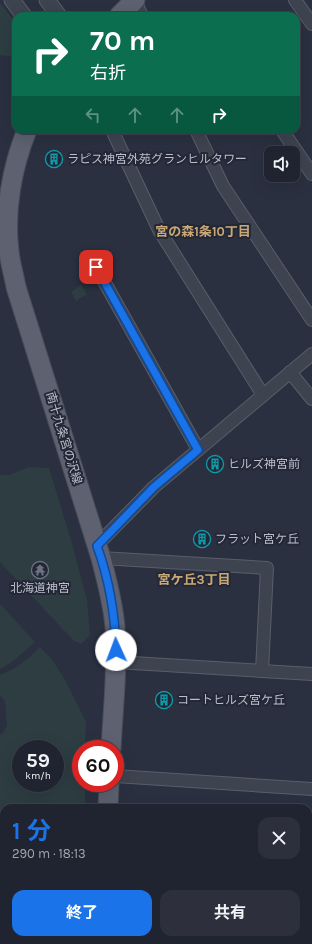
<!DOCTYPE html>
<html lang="ja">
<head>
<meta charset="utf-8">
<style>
  body { margin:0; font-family:Karla,"Noto Sans JP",sans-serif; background:#2d303c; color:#f1f3f6; height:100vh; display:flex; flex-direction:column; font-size:15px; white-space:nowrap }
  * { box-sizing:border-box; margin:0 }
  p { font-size:13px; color:#a2a4ab }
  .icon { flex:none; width:22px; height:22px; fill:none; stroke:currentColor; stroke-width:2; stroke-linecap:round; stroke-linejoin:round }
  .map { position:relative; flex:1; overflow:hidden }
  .drawer { position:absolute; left:0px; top:804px; width:312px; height:140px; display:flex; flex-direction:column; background:#202430; border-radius:12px 12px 0 0; box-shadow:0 4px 16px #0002,0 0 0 1px #3d414c }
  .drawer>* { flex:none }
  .hud { position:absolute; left:12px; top:12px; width:288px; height:122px; border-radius:12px; box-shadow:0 4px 16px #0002,0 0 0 1px #3d414c; background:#0b6e4f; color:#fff; overflow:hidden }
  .buttons { position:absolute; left:264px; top:146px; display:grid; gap:8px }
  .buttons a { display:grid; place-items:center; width:36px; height:36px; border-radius:8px; background:#202430; box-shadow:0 4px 16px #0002,0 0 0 1px #3d414c; font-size:20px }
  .speed { position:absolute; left:12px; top:740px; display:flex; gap:8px; font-size:20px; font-weight:700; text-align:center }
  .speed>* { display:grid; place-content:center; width:52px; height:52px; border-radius:50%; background:#202430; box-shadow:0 4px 16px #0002,0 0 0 1px #3d414c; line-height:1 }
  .speed small { font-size:10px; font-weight:400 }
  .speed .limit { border:6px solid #d22; background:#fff; color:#111 }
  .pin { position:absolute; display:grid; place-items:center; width:34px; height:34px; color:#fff; margin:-17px; border-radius:8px; box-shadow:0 2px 6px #0006 }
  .me { position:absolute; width:44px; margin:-22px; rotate:358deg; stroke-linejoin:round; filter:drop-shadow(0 0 3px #0008) }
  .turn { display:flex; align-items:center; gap:14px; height:84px; padding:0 12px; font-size:18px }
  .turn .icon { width:52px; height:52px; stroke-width:2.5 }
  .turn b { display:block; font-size:28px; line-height:34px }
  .lanes { display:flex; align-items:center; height:38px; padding:0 12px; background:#0003; justify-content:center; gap:20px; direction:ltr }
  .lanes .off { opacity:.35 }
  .round { display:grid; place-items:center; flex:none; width:42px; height:42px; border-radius:12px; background:#2d303c }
  .head { display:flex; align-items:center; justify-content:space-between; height:68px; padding:0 12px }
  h1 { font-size:24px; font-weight:700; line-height:30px; color:#1a73e8 }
  .cta { display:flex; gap:8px; margin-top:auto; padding:8px 12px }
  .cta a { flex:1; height:46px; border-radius:12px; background:#1a73e8; color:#fff; font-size:16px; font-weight:700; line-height:46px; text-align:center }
  .cta a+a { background:#2d303c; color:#f1f3f6 }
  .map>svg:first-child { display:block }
  .green { fill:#2d3d42; fill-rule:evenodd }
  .water { fill:#444d68 }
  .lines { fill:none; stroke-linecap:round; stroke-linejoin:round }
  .minor-casing { stroke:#595e6a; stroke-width:14 }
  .tertiary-casing { stroke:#595e6a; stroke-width:17 }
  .primary-casing { stroke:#484c59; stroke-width:21 }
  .minor { stroke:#3e4350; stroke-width:12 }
  .tertiary { stroke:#3e4350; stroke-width:15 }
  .primary { stroke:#5d6170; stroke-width:19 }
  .route-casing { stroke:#114b97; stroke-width:10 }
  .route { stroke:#1a73e8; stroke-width:7 }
  .labels { text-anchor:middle; stroke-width:4; stroke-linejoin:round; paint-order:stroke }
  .poi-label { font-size:12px; fill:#bbbeca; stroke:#232736; text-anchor:start }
  .street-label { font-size:12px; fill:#bbbeca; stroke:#232736 }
  .neighbourhood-label { font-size:13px; font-weight:bold; fill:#caa976; stroke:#232736 }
</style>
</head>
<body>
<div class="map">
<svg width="312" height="944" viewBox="0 0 312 944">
  <rect width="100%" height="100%" fill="#2a3040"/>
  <!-- green -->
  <g class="green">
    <path d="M 0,3 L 16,23 L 16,57 L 0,55 Z"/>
    <path d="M 81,285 L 87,294 L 76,301 L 71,292 Z"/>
    <path d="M 29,467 L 49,468 L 71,540 L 87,600 L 90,635 L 81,644 L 74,641 L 0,562 L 0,475 L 9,475 Z"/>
    <path d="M 0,604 L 35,642 L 12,662 L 0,669 Z"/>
    <path d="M 40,647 L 53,661 L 65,680 L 86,722 L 85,749 L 81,749 L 81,783 L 85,783 L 85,804 L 77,808 L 4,808 L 4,857 L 0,858 L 0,735 L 4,732 L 7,725 L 5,701 L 0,695 L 0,675 C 18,668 27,660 40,647 ZM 21,749 L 55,749 L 55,783 L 21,783 Z"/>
    <path d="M 0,859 L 4,859 L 4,940 L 82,940 L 82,944 L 0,944 Z"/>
  </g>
  <!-- water -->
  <path class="water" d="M 4,886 L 4,929 L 0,931 L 0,887 Z"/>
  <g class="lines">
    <!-- minor casing -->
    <g class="minor-casing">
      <g id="minor">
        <path d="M 295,0 L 312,24"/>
        <path d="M 135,1 L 142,16"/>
        <path d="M 112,130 L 159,230 L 263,395"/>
        <path d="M 196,130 L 223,186 L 312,320"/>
        <path d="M 282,130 L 312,174"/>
        <path d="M 96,267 L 198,449"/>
        <path d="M 290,372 L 312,399"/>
        <path d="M 97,545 L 154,487 L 312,354"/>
        <path d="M 101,558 L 267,568 L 262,671"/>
        <path d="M 116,662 L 312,674"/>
        <path d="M 115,776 L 312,789"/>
        <path d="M 308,906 L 312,906"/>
      </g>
    </g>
    <!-- tertiary casing -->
    <g class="tertiary-casing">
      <g id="tertiary">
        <path d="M 12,0 L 24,16"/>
        <path d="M 47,0 L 59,16"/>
      </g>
    </g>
    <!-- primary casing -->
    <g class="primary-casing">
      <g id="primary">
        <path d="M 119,16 L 135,0"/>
        <path d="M 27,130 C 12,167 4,211 9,251 C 10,263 14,275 16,287 L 101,558 C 107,581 113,603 115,627 C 118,667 113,708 111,749"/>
        <path d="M 108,808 L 109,783"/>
        <path d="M 102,944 L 102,940"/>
      </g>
    </g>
    <!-- minor -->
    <use href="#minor" class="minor"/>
    <!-- tertiary -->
    <use href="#tertiary" class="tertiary"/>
    <!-- primary -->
    <use href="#primary" class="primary"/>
  </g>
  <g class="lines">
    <!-- route casing -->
    <g class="route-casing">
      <path id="route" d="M 96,267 L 198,450 L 154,487 L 97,546 C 109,579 115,614 116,650"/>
    </g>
    <!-- route -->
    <use href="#route" class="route"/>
  </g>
  <!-- icons -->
  <defs>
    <g id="building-ring" transform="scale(0.9)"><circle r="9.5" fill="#232736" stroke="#0f9aa8" stroke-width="1.5"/><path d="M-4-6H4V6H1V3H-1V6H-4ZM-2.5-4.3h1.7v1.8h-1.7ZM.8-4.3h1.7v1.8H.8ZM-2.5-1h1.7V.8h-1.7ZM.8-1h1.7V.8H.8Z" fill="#0f9aa8"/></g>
    <g id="temple-ring" transform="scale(0.9)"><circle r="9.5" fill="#232736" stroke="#6b7280" stroke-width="1.5"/><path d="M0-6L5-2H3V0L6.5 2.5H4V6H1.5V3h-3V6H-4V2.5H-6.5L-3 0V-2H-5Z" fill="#6b7280"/></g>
  </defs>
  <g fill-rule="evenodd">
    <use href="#building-ring" x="54" y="159"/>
    <use href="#building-ring" x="215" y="464"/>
    <use href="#building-ring" x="202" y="539"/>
    <use href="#temple-ring" x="40" y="570"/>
    <use href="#building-ring" x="164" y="700"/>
  </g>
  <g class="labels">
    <!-- poi labels -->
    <g class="poi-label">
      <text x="67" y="163">ラピス神宮外苑グランヒルタワー</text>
      <text x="228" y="468">ヒルズ神宮前</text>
      <text x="215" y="543">フラット宮ケ丘</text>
      <text x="40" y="592" text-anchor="middle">北海道神宮</text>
      <text x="177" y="704">コートヒルズ宮ケ丘</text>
    </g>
    <!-- street labels -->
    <g class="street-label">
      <text transform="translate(64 438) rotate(73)" y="4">南十九条宮の沢線</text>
    </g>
    <!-- neighbourhood labels -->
    <g class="neighbourhood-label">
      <text x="203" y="236">宮の森1条10丁目</text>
      <text x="194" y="584">宮ケ丘3丁目</text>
    </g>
  </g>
</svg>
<div class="buttons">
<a><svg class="icon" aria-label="sound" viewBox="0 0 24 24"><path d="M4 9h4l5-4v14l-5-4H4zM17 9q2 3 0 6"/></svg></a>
</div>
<div class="speed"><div>59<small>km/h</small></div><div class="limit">60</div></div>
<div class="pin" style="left:96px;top:267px;background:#d93025"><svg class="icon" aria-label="arrive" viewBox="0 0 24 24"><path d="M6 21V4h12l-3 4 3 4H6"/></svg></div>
<svg class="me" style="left:116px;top:650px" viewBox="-20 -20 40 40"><circle r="19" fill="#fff"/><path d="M0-13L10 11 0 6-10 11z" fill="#1a73e8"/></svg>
<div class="hud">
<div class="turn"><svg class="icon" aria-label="right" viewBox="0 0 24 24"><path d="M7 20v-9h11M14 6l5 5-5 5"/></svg><div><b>70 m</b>右折</div></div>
<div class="lanes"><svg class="icon off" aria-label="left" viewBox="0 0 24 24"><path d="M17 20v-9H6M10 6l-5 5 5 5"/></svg><svg class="icon off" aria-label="ahead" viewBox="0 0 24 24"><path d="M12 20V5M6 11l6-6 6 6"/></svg><svg class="icon off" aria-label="ahead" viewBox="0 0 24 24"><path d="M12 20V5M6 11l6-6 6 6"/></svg><svg class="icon" aria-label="right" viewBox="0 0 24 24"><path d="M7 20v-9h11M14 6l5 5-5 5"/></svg></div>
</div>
<section class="drawer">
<div class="head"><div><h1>1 分</h1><p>290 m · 18:13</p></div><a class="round"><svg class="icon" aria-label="close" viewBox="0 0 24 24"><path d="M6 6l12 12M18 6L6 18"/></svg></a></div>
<div class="cta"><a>終了</a><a>共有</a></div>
</section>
</div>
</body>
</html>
